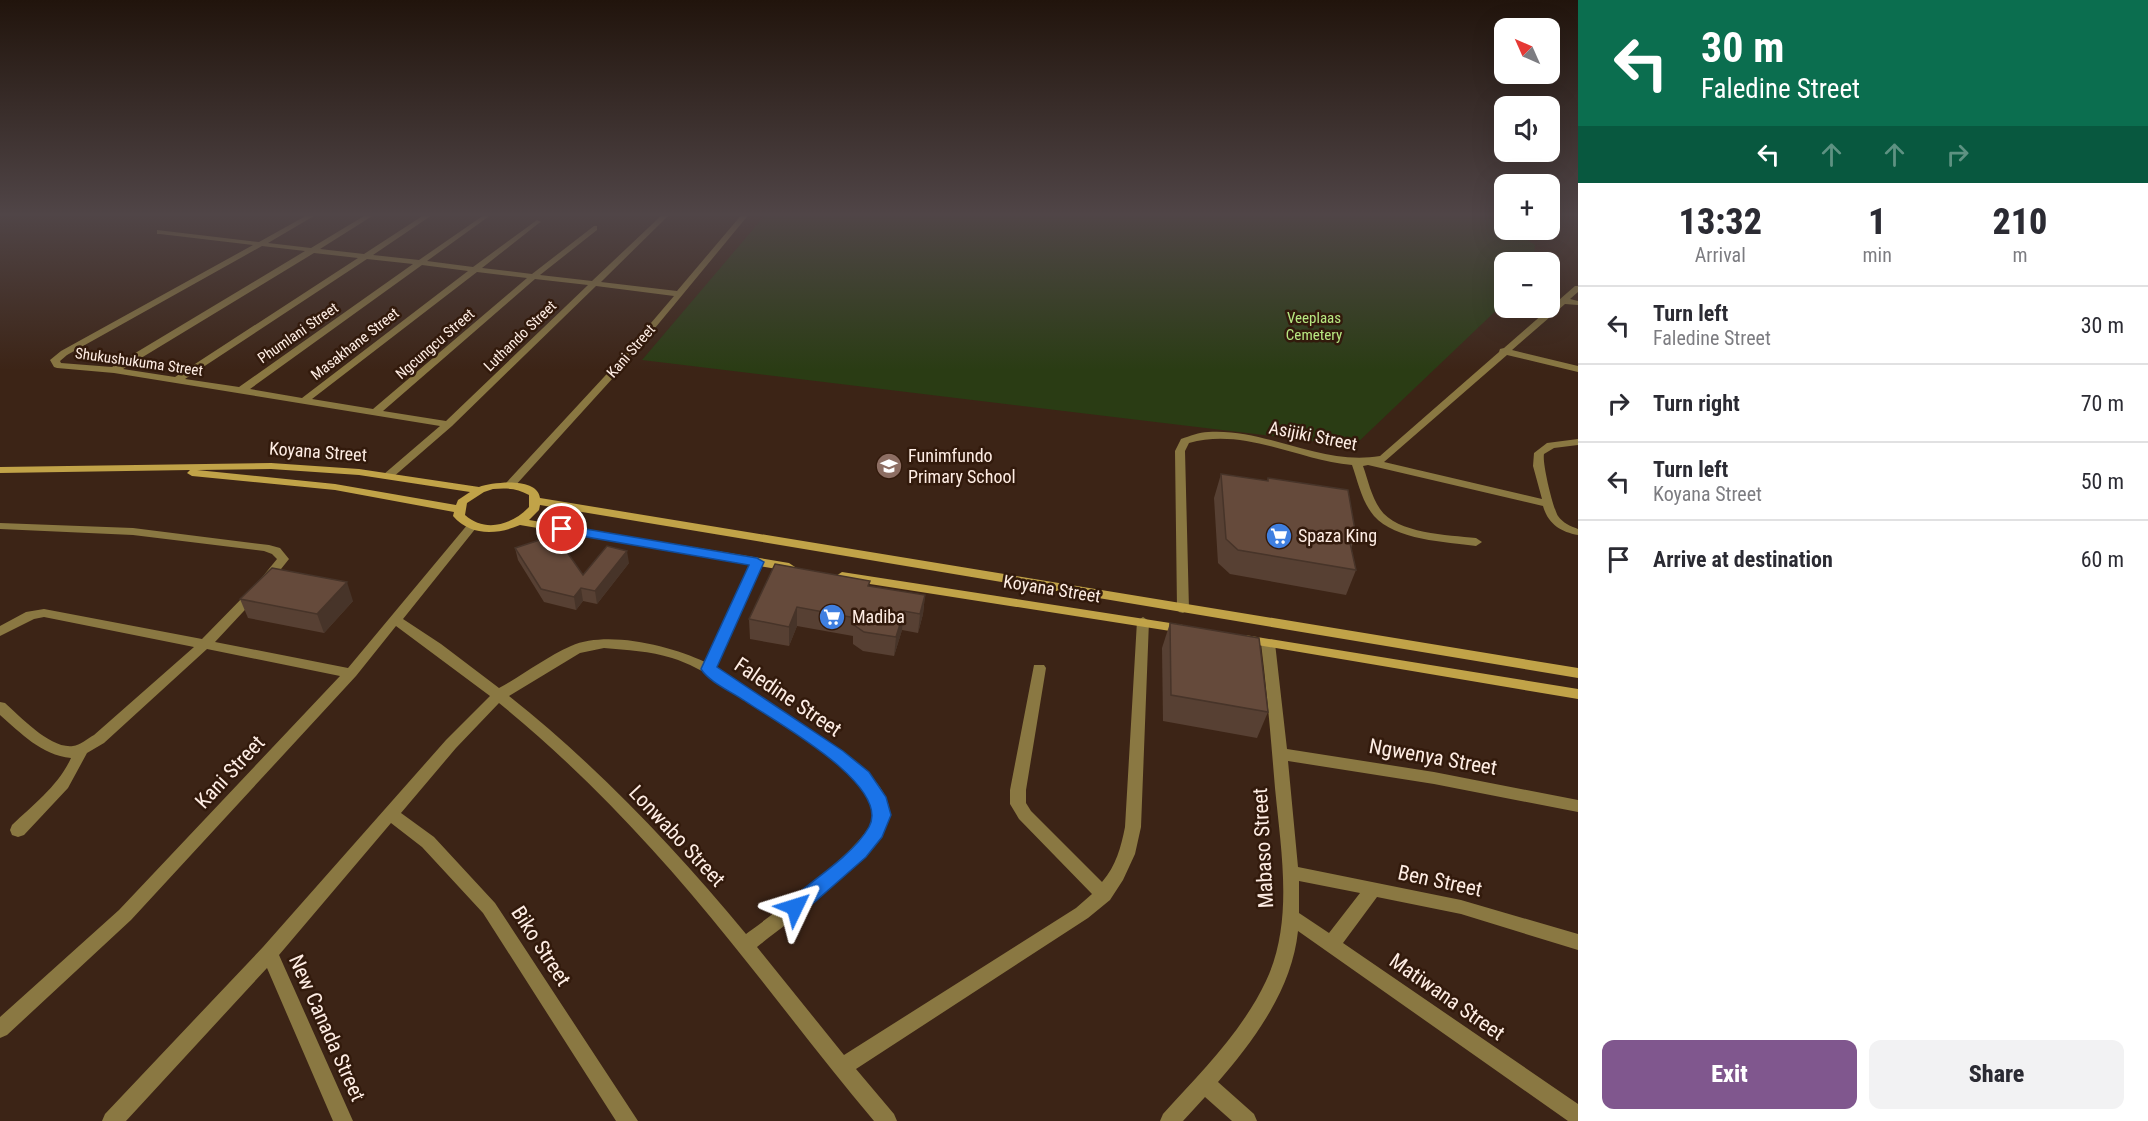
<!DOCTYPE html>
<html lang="en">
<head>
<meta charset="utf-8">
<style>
  body { margin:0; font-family:"Roboto Condensed",sans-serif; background:#f2f2f3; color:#2b2b33; height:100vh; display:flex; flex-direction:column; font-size:22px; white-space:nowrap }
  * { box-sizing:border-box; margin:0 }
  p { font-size:20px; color:#7c7c81 }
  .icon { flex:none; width:33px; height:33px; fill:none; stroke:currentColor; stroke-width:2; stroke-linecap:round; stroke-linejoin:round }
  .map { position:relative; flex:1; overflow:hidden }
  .details { display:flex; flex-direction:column; background:#fff; width:570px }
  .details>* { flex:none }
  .hud { background:#0b6e4f; color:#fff; overflow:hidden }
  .needle { width:39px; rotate:315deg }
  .fabs { position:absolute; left:1494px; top:18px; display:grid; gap:12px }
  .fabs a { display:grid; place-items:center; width:66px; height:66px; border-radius:12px; background:#fff; box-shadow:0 6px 24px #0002; font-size:30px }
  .pin { position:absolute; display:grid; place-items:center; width:51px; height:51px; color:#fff; margin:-26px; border:3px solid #fff; border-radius:50%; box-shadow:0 2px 6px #0007 }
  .me { position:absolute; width:66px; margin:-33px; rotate:49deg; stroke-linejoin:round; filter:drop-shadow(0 0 4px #0008) }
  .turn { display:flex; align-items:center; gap:21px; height:126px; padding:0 24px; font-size:27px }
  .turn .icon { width:78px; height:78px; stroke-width:2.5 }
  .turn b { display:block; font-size:42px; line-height:51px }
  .lanes { display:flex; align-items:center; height:57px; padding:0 24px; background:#0003; justify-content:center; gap:30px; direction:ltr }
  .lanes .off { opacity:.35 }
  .eta { display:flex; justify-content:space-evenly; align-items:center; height:102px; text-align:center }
  .eta b { font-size:36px; font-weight:800; line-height:42px }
  .primary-button { display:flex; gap:12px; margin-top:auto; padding:12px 24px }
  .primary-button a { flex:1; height:69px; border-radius:12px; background:#80578e; color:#fff; font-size:24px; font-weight:800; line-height:69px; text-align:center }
  .primary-button a+a { background:#f2f2f3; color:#2b2b33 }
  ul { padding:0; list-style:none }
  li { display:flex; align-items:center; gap:18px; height:78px; padding:0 24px; border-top:2px solid #e1e1e2 }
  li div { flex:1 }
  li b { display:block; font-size:22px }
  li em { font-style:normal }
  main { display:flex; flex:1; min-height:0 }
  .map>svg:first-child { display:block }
  .green { fill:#2a3c14 }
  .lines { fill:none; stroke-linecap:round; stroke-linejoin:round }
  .minor { fill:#8a7842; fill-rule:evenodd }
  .secondary { fill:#c1a348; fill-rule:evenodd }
  .wall { fill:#574033 }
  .shaded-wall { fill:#473429 }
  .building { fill:#654a3b; stroke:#473429; stroke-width:1.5 }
  .route { fill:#1a73e8; stroke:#114b97; stroke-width:1.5 }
  .labels { text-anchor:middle; stroke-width:5; stroke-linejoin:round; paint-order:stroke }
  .far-park-label { font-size:15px; fill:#b8e882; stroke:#321a0c }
  .far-street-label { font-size:15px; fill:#feede4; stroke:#321a0c }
  .street-label { font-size:18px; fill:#feede4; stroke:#321a0c }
  .poi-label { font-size:18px; fill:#feede4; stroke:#321a0c; text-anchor:start }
  .near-street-label { font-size:21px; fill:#feede4; stroke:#321a0c }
</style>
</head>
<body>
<main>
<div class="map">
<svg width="1578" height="1121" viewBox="0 0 1578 1121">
  <rect width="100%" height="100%" fill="#3c2416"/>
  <!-- green -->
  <path class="green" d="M 767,213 L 1504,213 L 1504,230 L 1512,230 L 1535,245 L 1533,262 L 1504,262 L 1504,303 L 1354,446 L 642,360 Z"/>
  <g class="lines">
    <!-- minor -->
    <g class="minor">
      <path d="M 311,213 L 319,213 L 268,243 L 311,248 L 369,213 L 377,213 L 320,249 L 364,254 L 427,213 L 435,213 L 373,255 L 419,260 L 484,215 L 488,215 L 488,217 L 427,261 L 473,267 L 537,220 L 541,222 L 539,223 L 482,268 L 532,274 L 594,226 L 597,226 L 597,230 L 540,275 L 592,281 L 664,213 L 671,213 L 601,282 L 677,291 L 743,213 L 750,213 L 622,368 L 514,487 L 510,488 L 505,485 L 506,483 L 616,364 L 674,296 L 596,286 L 452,426 L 392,478 L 384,478 L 383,476 L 384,474 L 440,426 L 114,373 L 57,368 L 54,367 L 50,360 L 61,351 L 253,245 L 160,234 L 157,234 L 157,230 L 259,242 ZM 262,246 L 305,251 L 112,367 L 61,363 L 60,361 L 67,355 ZM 314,253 L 358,258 L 175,377 L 123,369 ZM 367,259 L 413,264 L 239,387 L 185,379 ZM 422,265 L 468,271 L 302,398 L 250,389 ZM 477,272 L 527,278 L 373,409 L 312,399 ZM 535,279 L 588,285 L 446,421 L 383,411 Z"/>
      <path d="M 1575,286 L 1578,286 L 1578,292 L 1570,299 L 1578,301 L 1578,305 L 1565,304 L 1512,350 L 1578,366 L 1578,372 L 1507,355 L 1384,462 L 1542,499 L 1533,466 L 1534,453 L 1547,443 L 1578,439 L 1578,445 L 1554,448 L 1544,454 C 1542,463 1553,508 1558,516 C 1563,523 1570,526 1578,529 L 1578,535 C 1561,532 1548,524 1543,506 L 1368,465 L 1363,466 C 1368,480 1371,496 1380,509 C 1397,534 1448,535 1476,538 L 1482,542 L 1476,546 C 1446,542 1395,540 1374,516 C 1362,502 1358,482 1352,465 C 1297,460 1244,427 1189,443 L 1185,451 L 1189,609 L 1183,613 L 1179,612 L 1177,609 L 1175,451 L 1181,439 C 1190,436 1199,432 1208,432 C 1267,428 1320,466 1380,456 L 1499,352 L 1500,349 L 1504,348 Z"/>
      <path d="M 0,523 L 133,528 L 269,545 L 280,548 L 289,559 L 269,584 L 265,585 L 259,581 L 277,559 L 272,554 L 264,551 L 133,535 L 0,529 Z"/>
      <path d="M 472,523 L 478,526 L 476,528 L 403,619 L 441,644 L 499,688 C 523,675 546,657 571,646 C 608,630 670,646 705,662 L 751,562 L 753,559 L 761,559 L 763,562 L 715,667 C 747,688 779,709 811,730 C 830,743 853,756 869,774 C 879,784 893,803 889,818 C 878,858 791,920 757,947 L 844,1055 L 1076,908 L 1092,894 L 1019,819 L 1010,804 L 1010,790 L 1034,665 L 1044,665 L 1046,668 L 1026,790 L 1026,803 L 1031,811 L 1102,882 C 1116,866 1121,847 1125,827 L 1137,621 L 1143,617 L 1149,621 L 1141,827 L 1135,854 L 1123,880 L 1110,900 L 1088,918 L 856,1069 L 894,1114 L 897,1121 L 874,1121 C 824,1062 778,1000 730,941 C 661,855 585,773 499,703 L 456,748 L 401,813 L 434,837 L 495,903 L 638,1121 L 616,1121 L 483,913 L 422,847 L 391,823 L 279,955 L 353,1121 L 333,1121 L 267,968 L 126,1121 L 102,1121 L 105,1114 L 263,947 L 446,740 L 490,696 L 396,626 L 356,676 L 131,920 L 7,1035 L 0,1038 L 0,1017 L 119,910 L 340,676 L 207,649 L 104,743 L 87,753 L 68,788 L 24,835 L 18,837 L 12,835 L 10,830 L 12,825 C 33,805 59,785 71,758 C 41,755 21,733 0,715 L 0,702 L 5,703 C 21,717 50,749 73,746 C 80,745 87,739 94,735 L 194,647 L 44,617 L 34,619 L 0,636 L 0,626 L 26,612 L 44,609 L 202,639 L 249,591 L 253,590 L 259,594 L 257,597 L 215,642 L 348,668 L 468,524 ZM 604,648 C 627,650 650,651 672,658 C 708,669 741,698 773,719 C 801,738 835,756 858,781 C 866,790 877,805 873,818 C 865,848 774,913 746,934 C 675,848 596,765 509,696 L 580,653 Z"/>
      <path d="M 1268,639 L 1273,640 L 1275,643 L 1287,749 L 1434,772 L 1578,800 L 1578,812 L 1434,784 L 1288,761 L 1298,867 L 1461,900 L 1578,934 L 1578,950 L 1461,914 L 1377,897 L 1343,943 L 1578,1104 L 1578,1121 L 1568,1121 L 1298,931 C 1292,989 1255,1039 1218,1082 L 1254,1114 L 1257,1121 L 1232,1121 L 1205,1097 L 1183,1121 L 1160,1121 L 1163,1114 C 1200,1073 1242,1032 1266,981 C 1294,922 1281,851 1275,788 C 1271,740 1267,691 1261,643 L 1263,640 ZM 1299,881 L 1360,893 L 1329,933 L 1299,913 Z"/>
    </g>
    <!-- secondary -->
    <g class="secondary">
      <path d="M 271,463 L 359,469 L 479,487 C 494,482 537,477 540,498 L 1578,668 L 1578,678 L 540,505 L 539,510 L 529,520 L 789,563 L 795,567 L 789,571 L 520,525 C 497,535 470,536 453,516 L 454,512 L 335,490 L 192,476 L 187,473 L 190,470 L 0,473 L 0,467 ZM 271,469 L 359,475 L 470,492 L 458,500 L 456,505 L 335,484 L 197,470 ZM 493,489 C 506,488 517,488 529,495 L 529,507 C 512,525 485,533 465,515 L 467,503 L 484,492 Z"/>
      <path d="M 842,572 L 1183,625 L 1189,629 L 1183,633 L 838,579 L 836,576 Z"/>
      <path d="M 1245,635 L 1578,689 L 1578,699 L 1240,642 L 1238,639 L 1240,636 Z"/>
    </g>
  </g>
  <!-- wall -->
  <g class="wall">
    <path d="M 1221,474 L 1267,481 L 1268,478 L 1356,536 L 1351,548 L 1356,570 L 1346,595 L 1230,574 L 1218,563 L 1214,498 Z"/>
    <path d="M 515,548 L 583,575 L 629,563 L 597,604 L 583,601 L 576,610 L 544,602 L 518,560 Z"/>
    <path d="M 870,586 L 925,595 L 923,614 L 918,633 L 902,630 L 894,656 L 863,651 L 853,644 L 853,636 L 797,626 L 789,646 L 750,639 L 749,619 Z"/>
    <path d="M 240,599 L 353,601 L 324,633 L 248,618 Z"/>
    <path d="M 1170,623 L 1268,712 L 1257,738 L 1163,721 L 1162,648 Z"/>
  </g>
  <!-- shaded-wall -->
  <g class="shaded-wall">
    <path d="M 627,551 L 629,563 L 597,604 L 595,591 Z"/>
    <path d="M 347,582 L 353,601 L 324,633 L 317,614 Z"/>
    <path d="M 581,588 L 583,601 L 576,610 L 574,597 Z"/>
    <path d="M 925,595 L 923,614 L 918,633 L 920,614 Z"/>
    <path d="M 797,607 L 797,626 L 789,646 L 789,627 Z"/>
    <path d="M 904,611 L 902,630 L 894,656 L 896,637 Z"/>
  </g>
  <!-- building -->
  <g class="building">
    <path d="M 1221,474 L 1268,481 L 1268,478 L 1348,490 L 1356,536 L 1348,534 L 1356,570 L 1238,550 L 1226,539 Z"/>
    <path d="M 555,535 L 583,575 L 607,546 L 627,551 L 595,591 L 581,588 L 574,597 L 541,589 L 515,548 Z"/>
    <path d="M 775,564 L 870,581 L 868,586 L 925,595 L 920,614 L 904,611 L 896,637 L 864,632 L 854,625 L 856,618 L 797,607 L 789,627 L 749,619 Z"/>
    <path d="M 272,568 L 347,582 L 317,614 L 240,599 Z"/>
    <path d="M 1170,623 L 1259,638 L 1268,712 L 1171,695 Z"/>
  </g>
  <!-- sky -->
  <linearGradient id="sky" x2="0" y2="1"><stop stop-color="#21140c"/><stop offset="0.58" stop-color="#504547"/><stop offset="1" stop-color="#504547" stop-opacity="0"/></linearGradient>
  <rect width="1578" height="370" fill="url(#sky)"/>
  <!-- route -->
  <path class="route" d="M 562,525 L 757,558 L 764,562 L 717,667 L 843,751 L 869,772 L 886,797 L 891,815 L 882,837 L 866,857 L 802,913 L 795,916 L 788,913 L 785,907 L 788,901 C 812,881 854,854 869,827 C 892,785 774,721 745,701 C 732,692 709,682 701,669 L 749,565 L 558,532 L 558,526 Z"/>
  <!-- icons -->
  <defs>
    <g id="school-disc" transform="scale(1.35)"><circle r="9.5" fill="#8d6e63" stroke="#321a0c"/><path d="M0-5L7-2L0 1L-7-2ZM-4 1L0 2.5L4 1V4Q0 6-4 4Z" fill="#fff"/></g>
    <g id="supermarket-disc" transform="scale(1.35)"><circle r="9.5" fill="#3f7fe0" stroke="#321a0c"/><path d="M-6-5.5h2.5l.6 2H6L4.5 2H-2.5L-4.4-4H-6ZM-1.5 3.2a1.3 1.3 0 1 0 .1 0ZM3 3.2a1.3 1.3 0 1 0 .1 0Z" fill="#fff"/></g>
  </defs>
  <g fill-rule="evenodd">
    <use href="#school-disc" x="889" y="466"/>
    <use href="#supermarket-disc" x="1279" y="536"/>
    <use href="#supermarket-disc" x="832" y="617"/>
  </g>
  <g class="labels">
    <!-- far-park labels -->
    <g class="far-park-label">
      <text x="1314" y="323">Veeplaas<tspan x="1314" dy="17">Cemetery</tspan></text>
    </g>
    <!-- far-street labels -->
    <g class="far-street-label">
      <text transform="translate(298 333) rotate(-35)" y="5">Phumlani Street</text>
      <text transform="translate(520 336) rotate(-44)" y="5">Luthando Street</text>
      <text transform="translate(355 344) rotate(-38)" y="5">Masakhane Street</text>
      <text transform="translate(435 344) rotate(-41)" y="5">Ngcungcu Street</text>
      <text transform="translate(631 351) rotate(-49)" y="5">Kani Street</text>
      <text transform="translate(139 362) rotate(8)" y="5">Shukushukuma Street</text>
    </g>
    <!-- street labels -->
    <g class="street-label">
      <text transform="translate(1313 436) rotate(11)" y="6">Asijiki Street</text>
      <text transform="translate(318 452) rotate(4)" y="6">Koyana Street</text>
      <text transform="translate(1052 589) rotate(9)" y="6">Koyana Street</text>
    </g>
    <!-- poi labels -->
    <g class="poi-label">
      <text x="908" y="462">Funimfundo<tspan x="908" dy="21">Primary School</tspan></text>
      <text x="1298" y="542">Spaza King</text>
      <text x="852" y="623">Madiba</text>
    </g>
    <!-- near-street labels -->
    <g class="near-street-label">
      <text transform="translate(788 697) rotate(34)" y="7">Faledine Street</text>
      <text transform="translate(1433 757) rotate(10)" y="7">Ngwenya Street</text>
      <text transform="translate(230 772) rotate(-47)" y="7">Kani Street</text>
      <text transform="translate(677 836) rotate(47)" y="7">Lonwabo Street</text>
      <text transform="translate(1263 848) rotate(-93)" y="7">Mabaso Street</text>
      <text transform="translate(1440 881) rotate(12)" y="7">Ben Street</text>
      <text transform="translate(541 946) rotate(57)" y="7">Biko Street</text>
      <text transform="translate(1447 997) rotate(35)" y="7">Matiwana Street</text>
      <text transform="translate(327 1028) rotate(66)" y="7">New Canada Street</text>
    </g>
  </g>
</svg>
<div class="fabs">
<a><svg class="needle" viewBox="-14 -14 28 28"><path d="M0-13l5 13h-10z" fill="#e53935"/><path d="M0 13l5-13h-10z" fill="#7c7c81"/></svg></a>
<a><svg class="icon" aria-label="sound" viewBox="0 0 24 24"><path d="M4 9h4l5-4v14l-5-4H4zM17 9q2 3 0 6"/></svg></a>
<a>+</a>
<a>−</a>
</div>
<div class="pin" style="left:562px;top:529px;background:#d93025"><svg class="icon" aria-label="arrive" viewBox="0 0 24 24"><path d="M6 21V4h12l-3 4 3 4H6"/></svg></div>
<svg class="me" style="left:795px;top:907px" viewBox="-20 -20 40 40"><path d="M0-17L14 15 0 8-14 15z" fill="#1a73e8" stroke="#fff" stroke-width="4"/></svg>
</div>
<section class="details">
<div class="hud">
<div class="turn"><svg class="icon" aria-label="left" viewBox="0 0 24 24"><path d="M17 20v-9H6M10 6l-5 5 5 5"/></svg><div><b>30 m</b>Faledine Street</div></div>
<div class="lanes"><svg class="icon" aria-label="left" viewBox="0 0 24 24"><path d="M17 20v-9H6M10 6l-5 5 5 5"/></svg><svg class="icon off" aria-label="ahead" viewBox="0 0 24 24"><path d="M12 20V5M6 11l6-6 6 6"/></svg><svg class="icon off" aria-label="ahead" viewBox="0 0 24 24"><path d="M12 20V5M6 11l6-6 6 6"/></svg><svg class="icon off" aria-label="right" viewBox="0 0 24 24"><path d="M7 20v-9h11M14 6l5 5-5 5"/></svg></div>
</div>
<div class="eta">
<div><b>13:32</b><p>Arrival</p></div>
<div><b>1</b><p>min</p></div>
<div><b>210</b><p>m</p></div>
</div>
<ul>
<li><svg class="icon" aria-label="left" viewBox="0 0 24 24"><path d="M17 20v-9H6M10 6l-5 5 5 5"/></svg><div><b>Turn left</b><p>Faledine Street</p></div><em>30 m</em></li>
<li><svg class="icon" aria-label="right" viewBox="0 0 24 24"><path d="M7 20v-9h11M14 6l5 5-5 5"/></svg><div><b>Turn right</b></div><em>70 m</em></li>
<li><svg class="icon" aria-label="left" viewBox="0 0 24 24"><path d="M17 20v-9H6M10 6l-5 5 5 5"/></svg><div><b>Turn left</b><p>Koyana Street</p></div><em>50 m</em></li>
<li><svg class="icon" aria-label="arrive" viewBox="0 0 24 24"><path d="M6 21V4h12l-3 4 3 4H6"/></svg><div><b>Arrive at destination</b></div><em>60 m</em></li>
</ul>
<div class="primary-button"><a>Exit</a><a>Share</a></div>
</section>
</main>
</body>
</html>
